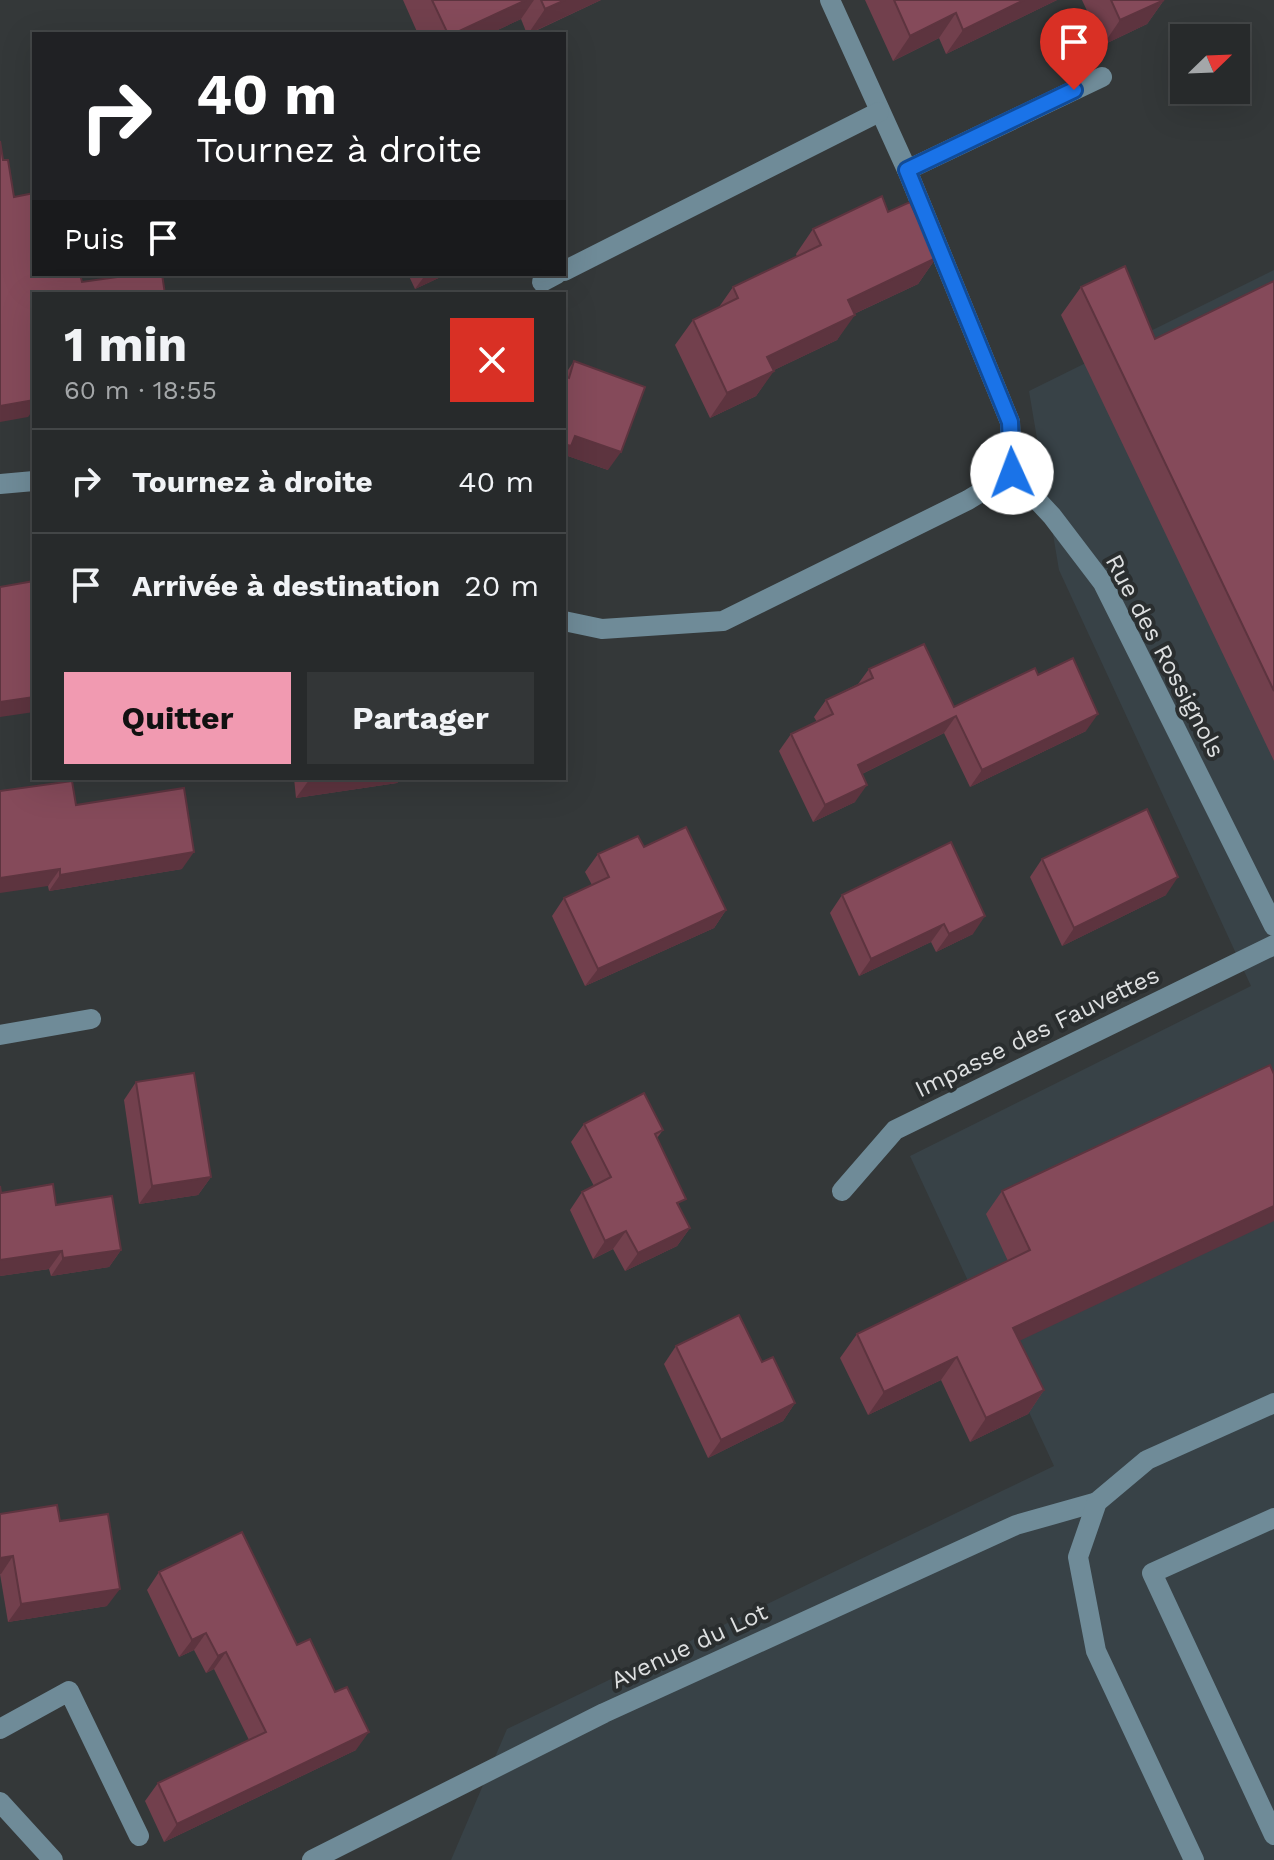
<!DOCTYPE html>
<html lang="fr">
<head>
<meta charset="utf-8">
<style>
  body { margin:0; font-family:"Work Sans",sans-serif; background:#333637; color:#f1f3f6; height:100vh; display:flex; flex-direction:column; font-size:30px; white-space:nowrap }
  * { box-sizing:border-box; margin:0 }
  p { font-size:26px; color:#a4a7a9 }
  .icon { flex:none; width:44px; height:44px; fill:none; stroke:currentColor; stroke-width:2; stroke-linecap:round; stroke-linejoin:round }
  .map { position:relative; flex:1; overflow:hidden }
  .panel { position:absolute; left:32px; top:292px; width:534px; height:488px; display:flex; flex-direction:column; background:#272a2b; border-radius:0px; box-shadow:0 8px 32px #0002,0 0 0 2px #434647 }
  .panel>* { flex:none }
  .banner { position:absolute; left:32px; top:32px; width:534px; height:244px; border-radius:0px; box-shadow:0 8px 32px #0002,0 0 0 2px #434647; background:#202124; color:#fff; overflow:hidden }
  .needle { width:52px; rotate:67deg }
  .fabs { position:absolute; left:1170px; top:24px; display:grid; gap:16px }
  .fabs a { display:grid; place-items:center; width:80px; height:80px; border-radius:0px; background:#272a2b; box-shadow:0 8px 32px #0002,0 0 0 2px #434647; font-size:40px }
  .pin { position:absolute; display:grid; place-items:center; width:68px; height:68px; color:#fff; margin:-82px -34px; border-radius:50% 50% 50% 0; rotate:-45deg; box-shadow:0 0 8px #0007 }
  .pin .icon { rotate:45deg }
  .me { position:absolute; width:88px; margin:-44px; rotate:358deg; stroke-linejoin:round; filter:drop-shadow(0 0 6px #0008) }
  .turn { display:flex; align-items:center; gap:28px; height:168px; padding:0 32px; font-size:36px }
  .turn .icon { width:104px; height:104px; stroke-width:2.5 }
  .turn b { display:block; font-size:56px; line-height:68px }
  .then { display:flex; align-items:center; height:76px; padding:0 32px; background:#0003; gap:16px; font-size:30px }
  .round { display:grid; place-items:center; flex:none; width:84px; height:84px; border-radius:0px; background:#333637 }
  .overview { display:flex; align-items:center; justify-content:space-between; height:136px; padding:0 32px }
  h1 { font-size:48px; font-weight:700; line-height:60px }
  .cta { display:flex; gap:16px; margin-top:auto; padding:16px 32px }
  .cta a { flex:1; height:92px; border-radius:0px; background:#f19ab1; color:#111; font-size:32px; font-weight:700; line-height:92px; text-align:center }
  .cta a+a { background:#333637; color:#f1f3f6 }
  ul { padding:0; list-style:none }
  li { display:flex; align-items:center; gap:24px; height:104px; padding:0 32px; border-top:2px solid #434647 }
  li div { flex:1 }
  li b { display:block; font-size:30px }
  li em { font-style:normal }
  .map>svg:first-child { display:block }
  .built { fill:#384247 }
  .lines { fill:none; stroke-linecap:round; stroke-linejoin:round }
  .minor { stroke:#6f8b98; stroke-width:20 }
  .wall { fill:#72404d }
  .shaded-wall { fill:#5d343f }
  .building { fill:#854a5a; stroke:#5d343f; stroke-width:2 }
  .route-casing { stroke:#114b97; stroke-width:20 }
  .route { stroke:#1a73e8; stroke-width:14 }
  .labels { text-anchor:middle; stroke-width:8; stroke-linejoin:round; paint-order:stroke }
  .street-label { font-size:24px; fill:#dddfe0; stroke:#2a2e2f }
</style>
</head>
<body>
<div class="map">
<svg width="1274" height="1860" viewBox="0 0 1274 1860">
  <rect width="100%" height="100%" fill="#343839"/>
  <!-- built -->
  <path class="built" d="M 1274,270 L 1274,1860 L 451,1860 L 507,1729 L 1054,1466 L 910,1156 L 1251,986 L 1059,570 L 1029,391 Z"/>
  <g class="lines">
    <!-- minor -->
    <g class="minor">
      <path d="M 830,0 L 907,170 L 1010,422 L 1012,473"/>
      <path d="M 907,170 L 1102,77"/>
      <path d="M 564,271 L 879,112"/>
      <path d="M 542,282 L 557,274"/>
      <path d="M 0,484 L 34,481"/>
      <path d="M 564,621 L 602,629 L 723,621 L 968,500 L 1012,473 L 1052,516 L 1103,583 L 1274,926"/>
      <path d="M 0,1035 L 91,1019"/>
      <path d="M 842,1191 L 895,1130 L 1274,945"/>
      <path d="M 1274,1518 L 1152,1573 L 1274,1835"/>
      <path d="M 0,1729 L 69,1691 L 139,1836"/>
      <path d="M 0,1802 L 53,1860"/>
      <path d="M 312,1860 L 604,1713 L 1016,1525 L 1097,1502"/>
      <path d="M 1194,1860 L 1096,1651 L 1078,1557 L 1097,1502 L 1147,1460 L 1274,1403"/>
    </g>
  </g>
  <!-- wall -->
  <g class="wall">
    <path d="M 403,0 L 601,0 L 529,34 L 527,34 L 521,19 L 489,34 L 418,34 Z"/>
    <path d="M 865,0 L 1057,0 L 946,54 L 939,38 L 893,61 Z"/>
    <path d="M 1082,0 L 1164,0 L 1147,24 L 1103,45 Z"/>
    <path d="M 888,212 L 936,258 L 918,284 L 854,314 L 837,340 L 774,370 L 756,396 L 710,418 L 675,345 L 693,320 L 719,307 L 733,287 L 797,257 L 796,254 L 813,229 Z"/>
    <path d="M 408,274 L 447,274 L 415,289 Z"/>
    <path d="M 1274,281 L 1274,761 L 1061,315 L 1081,287 L 1155,339 Z"/>
    <path d="M 574,361 L 608,470 L 565,455 L 564,376 Z"/>
    <path d="M 869,669 L 954,707 L 1038,675 L 1086,731 L 970,787 L 944,733 L 862,774 L 855,802 L 813,822 L 779,751 L 791,734 L 817,722 L 814,717 L 826,700 L 858,684 Z"/>
    <path d="M 294,778 L 401,778 L 397,783 L 296,798 Z"/>
    <path d="M 76,805 L 182,869 L 49,891 L 48,886 Z"/>
    <path d="M 951,842 L 973,934 L 936,952 L 931,942 L 859,976 L 830,913 L 842,895 Z"/>
    <path d="M 644,847 L 726,910 L 714,928 L 585,986 L 552,916 L 564,898 L 592,885 L 585,872 L 598,854 Z"/>
    <path d="M 1042,859 L 1166,895 L 1062,946 L 1030,877 Z"/>
    <path d="M 1270,1065 L 1019,1341 L 1044,1390 L 1028,1414 L 970,1442 L 941,1380 L 868,1415 L 840,1358 L 857,1334 L 1008,1261 L 986,1214 L 1002,1191 Z"/>
    <path d="M 136,1082 L 211,1177 L 198,1195 L 139,1204 L 124,1100 Z"/>
    <path d="M 584,1124 L 663,1130 L 657,1138 L 680,1208 L 690,1228 L 677,1246 L 625,1271 L 613,1249 L 593,1259 L 570,1210 L 582,1192 L 594,1186 L 571,1142 Z"/>
    <path d="M 0,1186 L 1,1193 L 56,1205 L 121,1250 L 109,1267 L 51,1276 L 49,1269 L 0,1276 Z"/>
    <path d="M 676,1346 L 762,1362 L 795,1403 L 783,1421 L 708,1458 L 664,1364 Z"/>
    <path d="M 0,1514 L 60,1521 L 107,1606 L 8,1622 L 0,1574 Z"/>
    <path d="M 159,1572 L 297,1645 L 356,1750 L 164,1842 L 145,1801 L 158,1783 L 249,1740 L 214,1669 L 206,1673 L 194,1650 L 179,1657 L 147,1590 Z"/>
  </g>
  <!-- shaded-wall -->
  <g class="shaded-wall">
    <path d="M 526,0 L 534,0 L 521,19 L 489,34 L 453,34 Z"/>
    <path d="M 565,0 L 601,0 L 528,34 L 545,9 Z"/>
    <path d="M 1024,0 L 1057,0 L 946,54 L 963,30 Z"/>
    <path d="M 1164,0 L 1147,24 L 1103,45 L 1120,20 Z"/>
    <path d="M 956,13 L 939,38 L 893,61 L 910,36 Z"/>
    <path d="M 936,258 L 918,284 L 830,325 L 848,300 Z"/>
    <path d="M 426,274 L 447,274 L 415,289 Z"/>
    <path d="M 855,315 L 837,340 L 749,382 L 767,357 Z"/>
    <path d="M 774,371 L 756,396 L 710,418 L 727,393 Z"/>
    <path d="M 34,400 L 34,409 L 28,417 L 0,422 L 0,406 Z"/>
    <path d="M 575,436 L 621,452 L 608,470 L 565,455 L 564,457 L 564,444 Z"/>
    <path d="M 34,697 L 34,712 L 0,717 L 0,702 Z"/>
    <path d="M 1098,714 L 1086,731 L 970,787 L 982,770 Z"/>
    <path d="M 956,716 L 944,733 L 846,782 L 858,765 Z"/>
    <path d="M 324,778 L 401,778 L 397,783 L 296,798 L 309,780 Z"/>
    <path d="M 867,785 L 855,802 L 813,822 L 825,805 Z"/>
    <path d="M 194,852 L 182,869 L 49,891 L 60,875 Z"/>
    <path d="M 60,869 L 48,886 L 0,893 L 0,878 Z"/>
    <path d="M 1178,877 L 1166,895 L 1062,946 L 1074,928 Z"/>
    <path d="M 726,910 L 714,928 L 585,986 L 598,969 Z"/>
    <path d="M 985,916 L 973,934 L 936,952 L 949,934 Z"/>
    <path d="M 944,924 L 931,942 L 859,976 L 871,959 Z"/>
    <path d="M 211,1177 L 198,1195 L 139,1204 L 152,1186 Z"/>
    <path d="M 1274,1206 L 1274,1221 L 996,1352 L 1013,1328 Z"/>
    <path d="M 690,1228 L 677,1246 L 625,1271 L 638,1253 Z"/>
    <path d="M 626,1231 L 613,1249 L 593,1259 L 605,1241 Z"/>
    <path d="M 121,1250 L 109,1267 L 51,1276 L 63,1258 Z"/>
    <path d="M 62,1251 L 49,1269 L 0,1276 L 0,1260 Z"/>
    <path d="M 957,1357 L 941,1380 L 868,1415 L 884,1392 Z"/>
    <path d="M 1044,1390 L 1028,1414 L 970,1442 L 986,1418 Z"/>
    <path d="M 795,1403 L 783,1421 L 708,1458 L 721,1440 Z"/>
    <path d="M 13,1556 L 1,1574 L 0,1574 L 0,1558 Z"/>
    <path d="M 120,1589 L 107,1606 L 8,1622 L 21,1604 Z"/>
    <path d="M 206,1633 L 194,1650 L 179,1657 L 192,1640 Z"/>
    <path d="M 226,1652 L 214,1669 L 206,1673 L 218,1656 Z"/>
    <path d="M 369,1732 L 356,1750 L 164,1842 L 177,1824 Z"/>
  </g>
  <!-- building -->
  <g class="building">
    <path d="M 432,0 L 526,0 L 453,34 L 448,34 Z"/>
    <path d="M 541,0 L 565,0 L 545,9 Z"/>
    <path d="M 894,0 L 1024,0 L 963,30 L 956,13 L 910,36 Z"/>
    <path d="M 1111,0 L 1164,0 L 1120,20 Z"/>
    <path d="M 0,141 L 3,160 L 8,160 L 14,197 L 34,193 L 34,274 L 80,274 L 82,282 L 139,274 L 162,274 L 165,294 L 34,294 L 34,400 L 0,406 Z"/>
    <path d="M 882,196 L 888,212 L 910,202 L 936,258 L 848,300 L 855,315 L 767,357 L 774,371 L 727,393 L 693,320 L 738,298 L 733,287 L 821,245 L 813,229 Z"/>
    <path d="M 1125,266 L 1155,339 L 1274,281 L 1274,691 L 1081,287 Z"/>
    <path d="M 574,361 L 645,387 L 621,452 L 575,436 L 571,446 L 564,444 L 564,376 L 569,378 Z"/>
    <path d="M 34,581 L 34,697 L 0,702 L 0,587 Z"/>
    <path d="M 924,644 L 954,707 L 1035,668 L 1038,675 L 1073,658 L 1098,714 L 982,770 L 956,716 L 858,765 L 867,785 L 825,805 L 791,734 L 833,714 L 826,700 L 873,678 L 869,669 Z"/>
    <path d="M 72,781 L 76,805 L 184,788 L 194,852 L 60,875 L 60,869 L 0,878 L 0,791 Z"/>
    <path d="M 1147,809 L 1178,877 L 1074,928 L 1042,859 Z"/>
    <path d="M 686,827 L 726,910 L 598,969 L 564,898 L 609,877 L 598,854 L 638,836 L 644,847 Z"/>
    <path d="M 951,842 L 985,916 L 949,934 L 944,924 L 871,959 L 842,895 Z"/>
    <path d="M 1270,1065 L 1274,1074 L 1274,1206 L 1013,1328 L 1044,1390 L 986,1418 L 957,1357 L 884,1392 L 857,1334 L 1030,1250 L 1002,1191 Z"/>
    <path d="M 194,1073 L 211,1177 L 152,1186 L 136,1082 Z"/>
    <path d="M 644,1093 L 663,1130 L 655,1134 L 686,1199 L 677,1203 L 690,1228 L 638,1253 L 626,1231 L 605,1241 L 582,1192 L 611,1177 L 584,1124 Z"/>
    <path d="M 53,1184 L 56,1205 L 112,1196 L 121,1250 L 63,1258 L 62,1251 L 0,1260 L 0,1186 L 1,1193 Z"/>
    <path d="M 739,1315 L 762,1362 L 773,1357 L 795,1403 L 721,1440 L 676,1346 Z"/>
    <path d="M 57,1505 L 60,1521 L 108,1514 L 120,1589 L 21,1604 L 13,1556 L 0,1558 L 0,1514 Z"/>
    <path d="M 242,1532 L 297,1645 L 310,1639 L 335,1692 L 347,1687 L 369,1732 L 177,1824 L 158,1783 L 266,1732 L 226,1652 L 218,1656 L 206,1633 L 192,1640 L 159,1572 Z"/>
  </g>
  <g class="lines">
    <!-- route casing -->
    <g class="route-casing">
      <path id="route" d="M 1012,473 L 1010,422 L 907,170 L 1074,90"/>
    </g>
    <!-- route -->
    <use href="#route" class="route"/>
  </g>
  <g class="labels">
    <!-- street labels -->
    <g class="street-label">
      <text transform="translate(1165 656) rotate(62)" y="8">Rue des Rossignols</text>
      <text transform="translate(1037 1032) rotate(-26)" y="8">Impasse des Fauvettes</text>
      <text transform="translate(689 1646) rotate(-25)" y="8">Avenue du Lot</text>
    </g>
  </g>
</svg>
<div class="fabs">
<a><svg class="needle" viewBox="-14 -14 28 28"><path d="M0-13l5 13h-10z" fill="#e53935"/><path d="M0 13l5-13h-10z" fill="#a4a7a9"/></svg></a>
</div>
<div class="pin" style="left:1074px;top:90px;background:#d93025"><svg class="icon" aria-label="arrive" viewBox="0 0 24 24"><path d="M6 21V4h12l-3 4 3 4H6"/></svg></div>
<svg class="me" style="left:1012px;top:473px" viewBox="-20 -20 40 40"><circle r="19" fill="#fff"/><path d="M0-13L10 11 0 6-10 11z" fill="#1a73e8"/></svg>
<div class="banner">
<div class="turn"><svg class="icon" aria-label="right" viewBox="0 0 24 24"><path d="M7 20v-9h11M14 6l5 5-5 5"/></svg><div><b>40 m</b>Tournez à droite</div></div>
<div class="then">Puis<svg class="icon" aria-label="arrive" viewBox="0 0 24 24"><path d="M6 21V4h12l-3 4 3 4H6"/></svg></div>
</div>
<section class="panel">
<div class="overview"><div><h1>1 min</h1><p>60 m · 18:55</p></div><a class="round" style="background:#d93025;color:#fff"><svg class="icon" aria-label="close" viewBox="0 0 24 24"><path d="M6 6l12 12M18 6L6 18"/></svg></a></div>
<ul>
<li><svg class="icon" aria-label="right" viewBox="0 0 24 24"><path d="M7 20v-9h11M14 6l5 5-5 5"/></svg><div><b>Tournez à droite</b></div><em>40 m</em></li>
<li><svg class="icon" aria-label="arrive" viewBox="0 0 24 24"><path d="M6 21V4h12l-3 4 3 4H6"/></svg><div><b>Arrivée à destination</b></div><em>20 m</em></li>
</ul>
<div class="cta"><a>Quitter</a><a>Partager</a></div>
</section>
</div>
</body>
</html>
